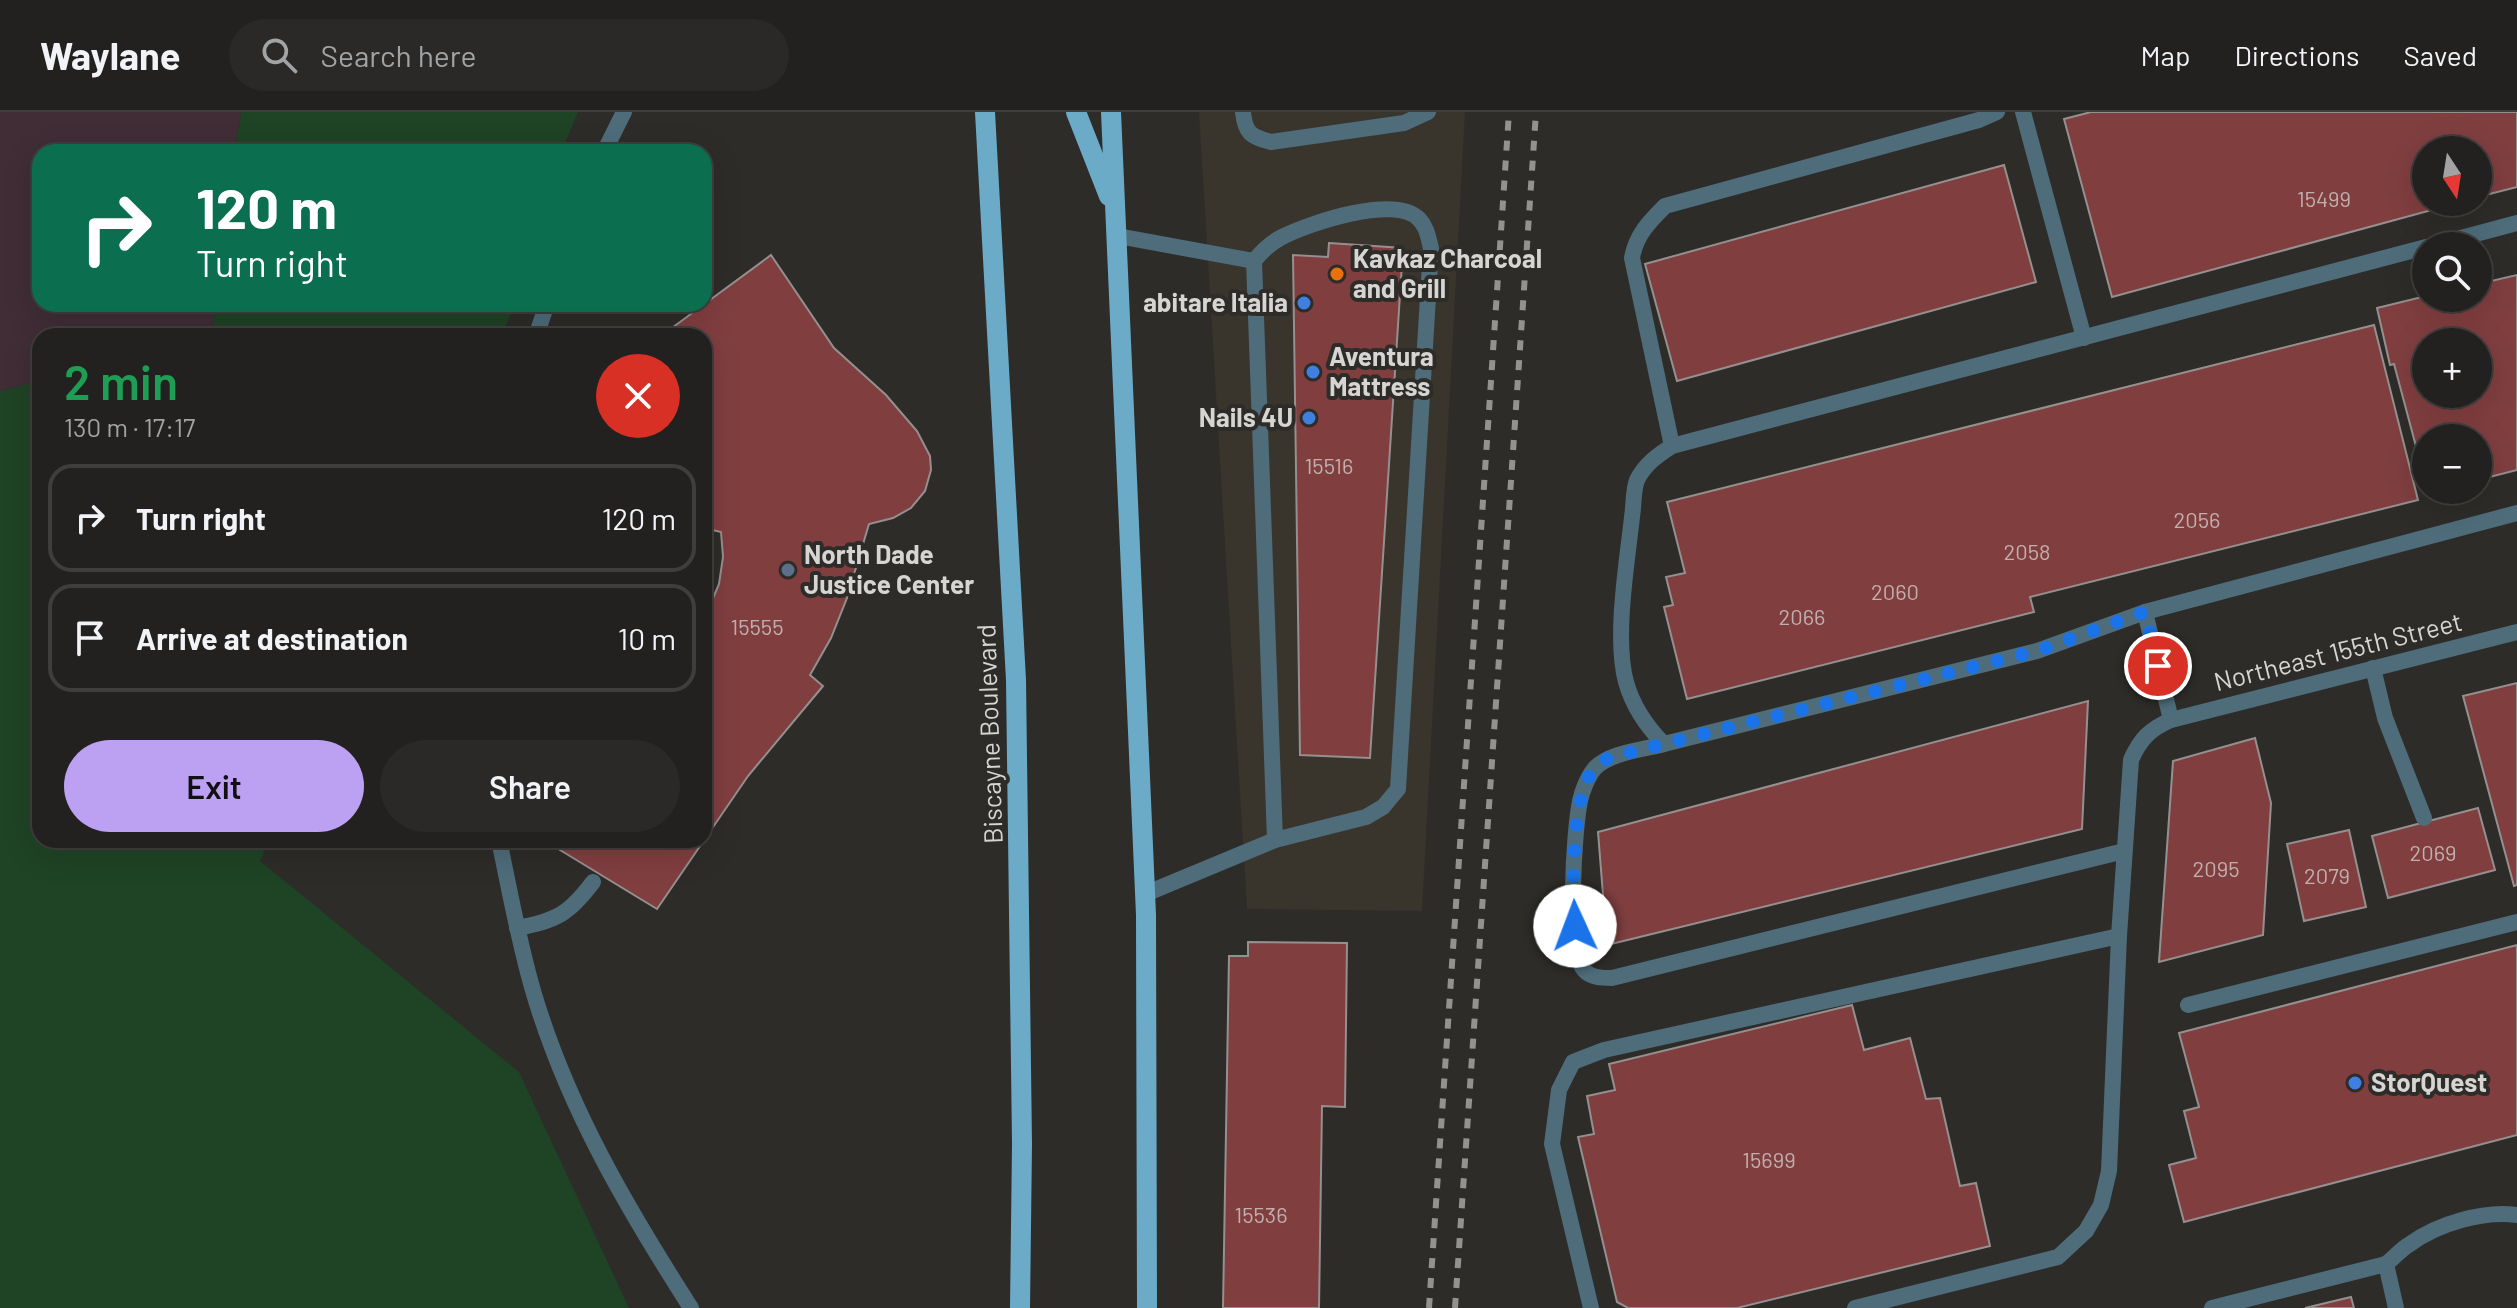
<!DOCTYPE html>
<html lang="en">
<head>
<meta charset="utf-8">
<style>
  body { margin:0; font-family:Barlow,sans-serif; background:#2a2928; color:#f1f3f6; height:100vh; display:flex; flex-direction:column; font-size:30px; white-space:nowrap }
  * { box-sizing:border-box; margin:0 }
  p { font-size:26px; color:#a2a3a4 }
  .icon { flex:none; width:44px; height:44px; fill:none; stroke:currentColor; stroke-width:2; stroke-linecap:round; stroke-linejoin:round }
  .map { position:relative; flex:1; overflow:hidden }
  .panel { position:absolute; left:32px; top:216px; width:680px; height:520px; display:flex; flex-direction:column; background:#22211f; border-radius:24px; box-shadow:0 8px 32px #0002,0 0 0 2px #3f3e3d }
  .panel>* { flex:none }
  .guide { position:absolute; left:32px; top:32px; width:680px; height:168px; border-radius:24px; box-shadow:0 8px 32px #0002,0 0 0 2px #3f3e3d; background:#0b6e4f; color:#fff; overflow:hidden }
  .needle { width:52px; rotate:168deg }
  .controls { position:absolute; left:2412px; top:24px; display:grid; gap:16px }
  .controls a { display:grid; place-items:center; width:80px; height:80px; border-radius:50%; background:#22211f; box-shadow:0 8px 32px #0002,0 0 0 2px #3f3e3d; font-size:40px }
  .pin { position:absolute; display:grid; place-items:center; width:68px; height:68px; color:#fff; margin:-34px; border:4px solid #fff; border-radius:50%; box-shadow:0 2px 8px #0007 }
  .me { position:absolute; width:88px; margin:-44px; rotate:358deg; stroke-linejoin:round; filter:drop-shadow(0 0 6px #0008) }
  .turn { display:flex; align-items:center; gap:28px; height:168px; padding:0 32px; font-size:36px }
  .turn .icon { width:104px; height:104px; stroke-width:2.5 }
  .turn b { display:block; font-size:56px; line-height:68px }
  .round { display:grid; place-items:center; flex:none; width:84px; height:84px; border-radius:42px; background:#2a2928 }
  .overview { display:flex; align-items:center; justify-content:space-between; height:136px; padding:0 32px }
  h1 { font-size:48px; font-weight:600; line-height:60px; color:#1e9e55 }
  .cta { display:flex; gap:16px; margin-top:auto; padding:16px 32px }
  .cta a { flex:1; height:92px; border-radius:48px; background:#bca0f2; color:#111; font-size:32px; font-weight:600; line-height:92px; text-align:center }
  .cta a+a { background:#2a2928; color:#f1f3f6 }
  ul { padding:0; list-style:none }
  li { display:flex; align-items:center; gap:24px; height:108px; margin:0 16px 12px; padding:0 16px; border:4px solid #3f3e3d; border-radius:24px }
  li div { flex:1 }
  li b { display:block; font-size:30px }
  li em { font-style:normal }
  header { display:flex; align-items:center; gap:48px; box-sizing:border-box; height:112px; padding:0 40px; background:#22211f; border-bottom:2px solid #3f3e3d }
  header strong { font-size:38px }
  nav { display:flex; gap:44px; margin-inline-start:auto; font-size:28px }
  .search { width:560px; height:72px; background:#2a2928; display:flex; align-items:center; gap:20px; box-sizing:border-box; padding:0 28px; border-radius:44px; color:#a2a3a4; font-size:30px }
  .map>svg:first-child { display:block }
  .built { fill:#39342c }
  .industrial { fill:#402d36 }
  .green { fill:#1f4325 }
  .building { fill:#803e3f; stroke:#959090; stroke-width:2; fill-rule:evenodd }
  .lines { fill:none; stroke-linecap:round; stroke-linejoin:round }
  .service { stroke:#4e6c7a; stroke-width:16 }
  .minor { stroke:#4e6c7a; stroke-width:16 }
  .primary { stroke:#6cabc8; stroke-width:20 }
  .rail { stroke:#93928f; stroke-width:6; stroke-dasharray:10 10; stroke-linecap:butt }
  .route { stroke:#1a73e8; stroke-width:14; stroke-dasharray:0 25.2 }
  .food-dot { fill:#e8710a; stroke:#2d2c29; stroke-width:3 }
  .shop-dot { fill:#3f7fe0; stroke:#2d2c29; stroke-width:3 }
  .service-dot { fill:#5c6f8a; stroke:#2d2c29; stroke-width:3 }
  .labels { text-anchor:middle; stroke-width:8; stroke-linejoin:round; paint-order:stroke }
  .number-label { font-size:22px; fill:#c0afae }
  .poi-label { font-size:26px; font-weight:bold; fill:#d6d5d3; stroke:#2d2c29; text-anchor:start }
  .street-label { font-size:26px; fill:#d6d5d3; stroke:#2d2c29 }
</style>
</head>
<body>
<header>
<strong>Waylane</strong>
<div class="search"><svg class="icon" aria-label="search" viewBox="0 0 24 24"><circle cx="10" cy="10" r="6"/><path d="M15 15l6 6"/></svg>Search here</div>
<nav><a>Map</a><a>Directions</a><a>Saved</a></nav>
</header>
<div class="map">
<svg width="2517" height="1196" viewBox="0 0 2517 1196">
  <rect width="100%" height="100%" fill="#2d2c29"/>
  <!-- built -->
  <path class="built" d="M 1199,0 L 1465,0 L 1422,799 L 1247,797 Z"/>
  <!-- industrial -->
  <path class="industrial" d="M 0,0 L 241,0 L 235,40 L 40,40 L 40,192 L 216,192 L 211,224 L 40,224 L 40,269 L 0,279 Z"/>
  <!-- green -->
  <g class="green">
    <path d="M 241,0 L 578,0 L 561,40 L 235,40 Z"/>
    <path d="M 216,192 L 516,192 L 501,224 L 211,224 Z"/>
    <path d="M 40,269 L 40,728 L 269,728 L 260,749 L 519,960 L 629,1196 L 0,1196 L 0,279 Z"/>
  </g>
  <!-- building -->
  <g class="building">
    <path d="M 2091,0 L 2517,0 L 2517,75 L 2478,85 L 2478,38 L 2426,38 L 2426,90 L 2461,90 L 2112,185 L 2064,7 Z"/>
    <path d="M 2004,53 L 2036,170 L 1677,269 L 1645,152 Z"/>
    <path d="M 1329,131 L 1403,136 L 1370,646 L 1300,643 L 1293,143 L 1328,145 Z"/>
    <path d="M 771,143 L 834,236 L 886,283 L 917,319 L 930,344 L 931,358 L 925,379 L 911,396 L 893,406 L 869,412 L 847,486 L 831,526 L 810,563 L 823,574 L 748,664 L 657,797 L 560,738 L 566,728 L 704,728 L 704,508 L 719,472 L 723,445 L 721,420 L 704,416 L 704,224 L 661,224 Z"/>
    <path d="M 2517,163 L 2517,358 L 2478,368 L 2478,326 L 2426,326 L 2426,372 L 2394,252 L 2390,253 L 2377,196 L 2426,184 L 2478,186 L 2478,172 ZM 2426,230 L 2478,230 L 2478,282 L 2426,282 Z"/>
    <path d="M 2374,213 L 2418,388 L 2030,485 L 2034,500 L 1687,587 L 1664,495 L 1673,493 L 1666,465 L 1685,461 L 1667,390 Z"/>
    <path d="M 2517,571 L 2517,773 L 2514,774 L 2463,584 Z"/>
    <path d="M 2088,589 L 2082,717 L 1607,833 L 1598,720 Z"/>
    <path d="M 2255,626 L 2271,691 L 2263,823 L 2159,850 L 2173,649 Z"/>
    <path d="M 2478,696 L 2495,758 L 2388,786 L 2372,724 Z"/>
    <path d="M 2349,718 L 2366,795 L 2304,809 L 2287,732 Z"/>
    <path d="M 1248,830 L 1347,831 L 1345,995 L 1322,994 L 1319,1196 L 1223,1196 L 1229,844 L 1248,844 Z"/>
    <path d="M 2517,833 L 2517,1023 L 2184,1110 L 2169,1053 L 2196,1046 L 2184,999 L 2199,995 L 2179,921 Z"/>
    <path d="M 1852,893 L 1864,938 L 1910,926 L 1926,987 L 1940,986 L 1960,1074 L 1976,1071 L 1990,1134 L 1737,1196 L 1628,1196 L 1617,1190 L 1578,1025 L 1594,1022 L 1587,984 L 1615,978 L 1609,952 Z"/>
    <path d="M 2351,1185 L 2354,1196 L 2305,1196 Z"/>
  </g>
  <g class="lines">
    <!-- service -->
    <g class="service">
      <path d="M 1243,0 C 1245,21 1251,25 1271,30 L 1404,11 L 1428,0"/>
      <path d="M 2023,0 L 2084,226"/>
      <path d="M 604,40 L 624,0"/>
      <path d="M 1118,124 L 1254,149"/>
      <path d="M 2431,134 L 2517,111"/>
      <path d="M 2426,135 L 1672,334 C 1658,343 1645,352 1637,368 C 1633,378 1634,393 1632,405 C 1627,451 1614,526 1626,570 C 1633,595 1646,614 1664,632 L 2037,539 L 2145,500 L 2517,401"/>
      <path d="M 536,224 L 547,192"/>
      <path d="M 1672,334 L 1632,146 C 1636,123 1649,110 1665,94 L 1979,8 L 1997,0"/>
      <path d="M 2373,556 L 2385,606 L 2424,706"/>
      <path d="M 1664,632 C 1643,638 1611,640 1595,656 C 1588,664 1582,679 1580,689 C 1574,718 1566,838 1584,858 C 1591,866 1602,866 1612,866 L 2124,739"/>
      <path d="M 499,728 C 510,780 519,832 534,882 C 568,996 627,1096 691,1196"/>
      <path d="M 1145,782 L 1275,728 L 1366,705 L 1383,695 L 1398,677 L 1431,136 C 1428,125 1427,115 1419,107 C 1395,82 1310,111 1282,125 C 1270,131 1262,139 1254,149 L 1275,728"/>
      <path d="M 517,816 C 556,809 569,802 593,770"/>
      <path d="M 2188,893 L 2517,810"/>
      <path d="M 2386,1152 C 2394,1146 2401,1137 2410,1132 C 2437,1112 2484,1098 2517,1103"/>
      <path d="M 1591,1196 L 1552,1032 L 1559,978 L 1573,950 L 1604,938 L 2119,824"/>
      <path d="M 1855,1196 L 2058,1145 L 2086,1119 L 2101,1093 L 2109,1059 L 2119,824 L 2131,648 C 2140,627 2150,617 2171,608 L 2145,500"/>
      <path d="M 2212,1196 L 2386,1152 L 2396,1196"/>
    </g>
    <!-- minor -->
    <path class="minor" d="M 2171,608 L 2517,520"/>
    <!-- primary -->
    <g class="primary">
      <path d="M 985,0 L 1016,568 L 1022,1032 L 1020,1196"/>
      <path d="M 1076,0 L 1109,84"/>
      <path d="M 1111,0 L 1146,803 L 1147,1196"/>
    </g>
    <!-- rail -->
    <g class="rail">
      <path d="M 1429,1196 L 1509,0"/>
      <path d="M 1455,1196 L 1536,0"/>
    </g>
  </g>
  <g class="lines">
    <!-- route -->
    <path class="route" d="M 1575,814 C 1572,778 1571,687 1593,658 C 1597,654 1603,650 1608,646 L 2037,539 L 2145,500 L 2158,554"/>
  </g>
  <!-- markers -->
  <circle class="food-dot" cx="1337" cy="162" r="8"/>
  <g class="shop-dot">
    <circle cx="1304" cy="191" r="8"/>
    <circle cx="1313" cy="260" r="8"/>
    <circle cx="1309" cy="306" r="8"/>
    <circle cx="2355" cy="971" r="8"/>
  </g>
  <circle class="service-dot" cx="788" cy="458" r="8"/>
  <g class="labels">
    <!-- number labels -->
    <g class="number-label">
      <text x="2324" y="95">15499</text>
      <text x="1329" y="362">15516</text>
      <text x="2197" y="416">2056</text>
      <text x="2027" y="448">2058</text>
      <text x="1895" y="488">2060</text>
      <text x="1802" y="513">2066</text>
      <text x="757" y="523">15555</text>
      <text x="2433" y="749">2069</text>
      <text x="2216" y="765">2095</text>
      <text x="2327" y="772">2079</text>
      <text x="1769" y="1056">15699</text>
      <text x="1261" y="1111">15536</text>
    </g>
    <!-- poi labels -->
    <g class="poi-label">
      <text x="1353" y="156">Kavkaz Charcoal<tspan x="1353" dy="30">and Grill</tspan></text>
      <text x="1288" y="200" text-anchor="end">abitare Italia</text>
      <text x="1329" y="254">Aventura<tspan x="1329" dy="30">Mattress</tspan></text>
      <text x="1293" y="315" text-anchor="end">Nails 4U</text>
      <text x="804" y="452">North Dade<tspan x="804" dy="30">Justice Center</tspan></text>
      <text x="2371" y="980">StorQuest</text>
    </g>
    <!-- street labels -->
    <g class="street-label">
      <text transform="translate(2338 540) rotate(-14)" y="9">Northeast 155th Street</text>
      <text transform="translate(990 622) rotate(-92)" y="9">Biscayne Boulevard</text>
    </g>
  </g>
</svg>
<div class="controls">
<a><svg class="needle" viewBox="-14 -14 28 28"><path d="M0-13l5 13h-10z" fill="#e53935"/><path d="M0 13l5-13h-10z" fill="#a2a3a4"/></svg></a>
<a><svg class="icon" aria-label="search" viewBox="0 0 24 24"><circle cx="10" cy="10" r="6"/><path d="M15 15l6 6"/></svg></a>
<a>+</a>
<a>−</a>
</div>
<div class="pin" style="left:2158px;top:554px;background:#d93025"><svg class="icon" aria-label="arrive" viewBox="0 0 24 24"><path d="M6 21V4h12l-3 4 3 4H6"/></svg></div>
<svg class="me" style="left:1575px;top:814px" viewBox="-20 -20 40 40"><circle r="19" fill="#fff"/><path d="M0-13L10 11 0 6-10 11z" fill="#1a73e8"/></svg>
<div class="guide">
<div class="turn"><svg class="icon" aria-label="right" viewBox="0 0 24 24"><path d="M7 20v-9h11M14 6l5 5-5 5"/></svg><div><b>120 m</b>Turn right</div></div>
</div>
<section class="panel">
<div class="overview"><div><h1>2 min</h1><p>130 m · 17:17</p></div><a class="round" style="background:#d93025;color:#fff"><svg class="icon" aria-label="close" viewBox="0 0 24 24"><path d="M6 6l12 12M18 6L6 18"/></svg></a></div>
<ul>
<li><svg class="icon" aria-label="right" viewBox="0 0 24 24"><path d="M7 20v-9h11M14 6l5 5-5 5"/></svg><div><b>Turn right</b></div><em>120 m</em></li>
<li><svg class="icon" aria-label="arrive" viewBox="0 0 24 24"><path d="M6 21V4h12l-3 4 3 4H6"/></svg><div><b>Arrive at destination</b></div><em>10 m</em></li>
</ul>
<div class="cta"><a>Exit</a><a>Share</a></div>
</section>
</div>
</body>
</html>
